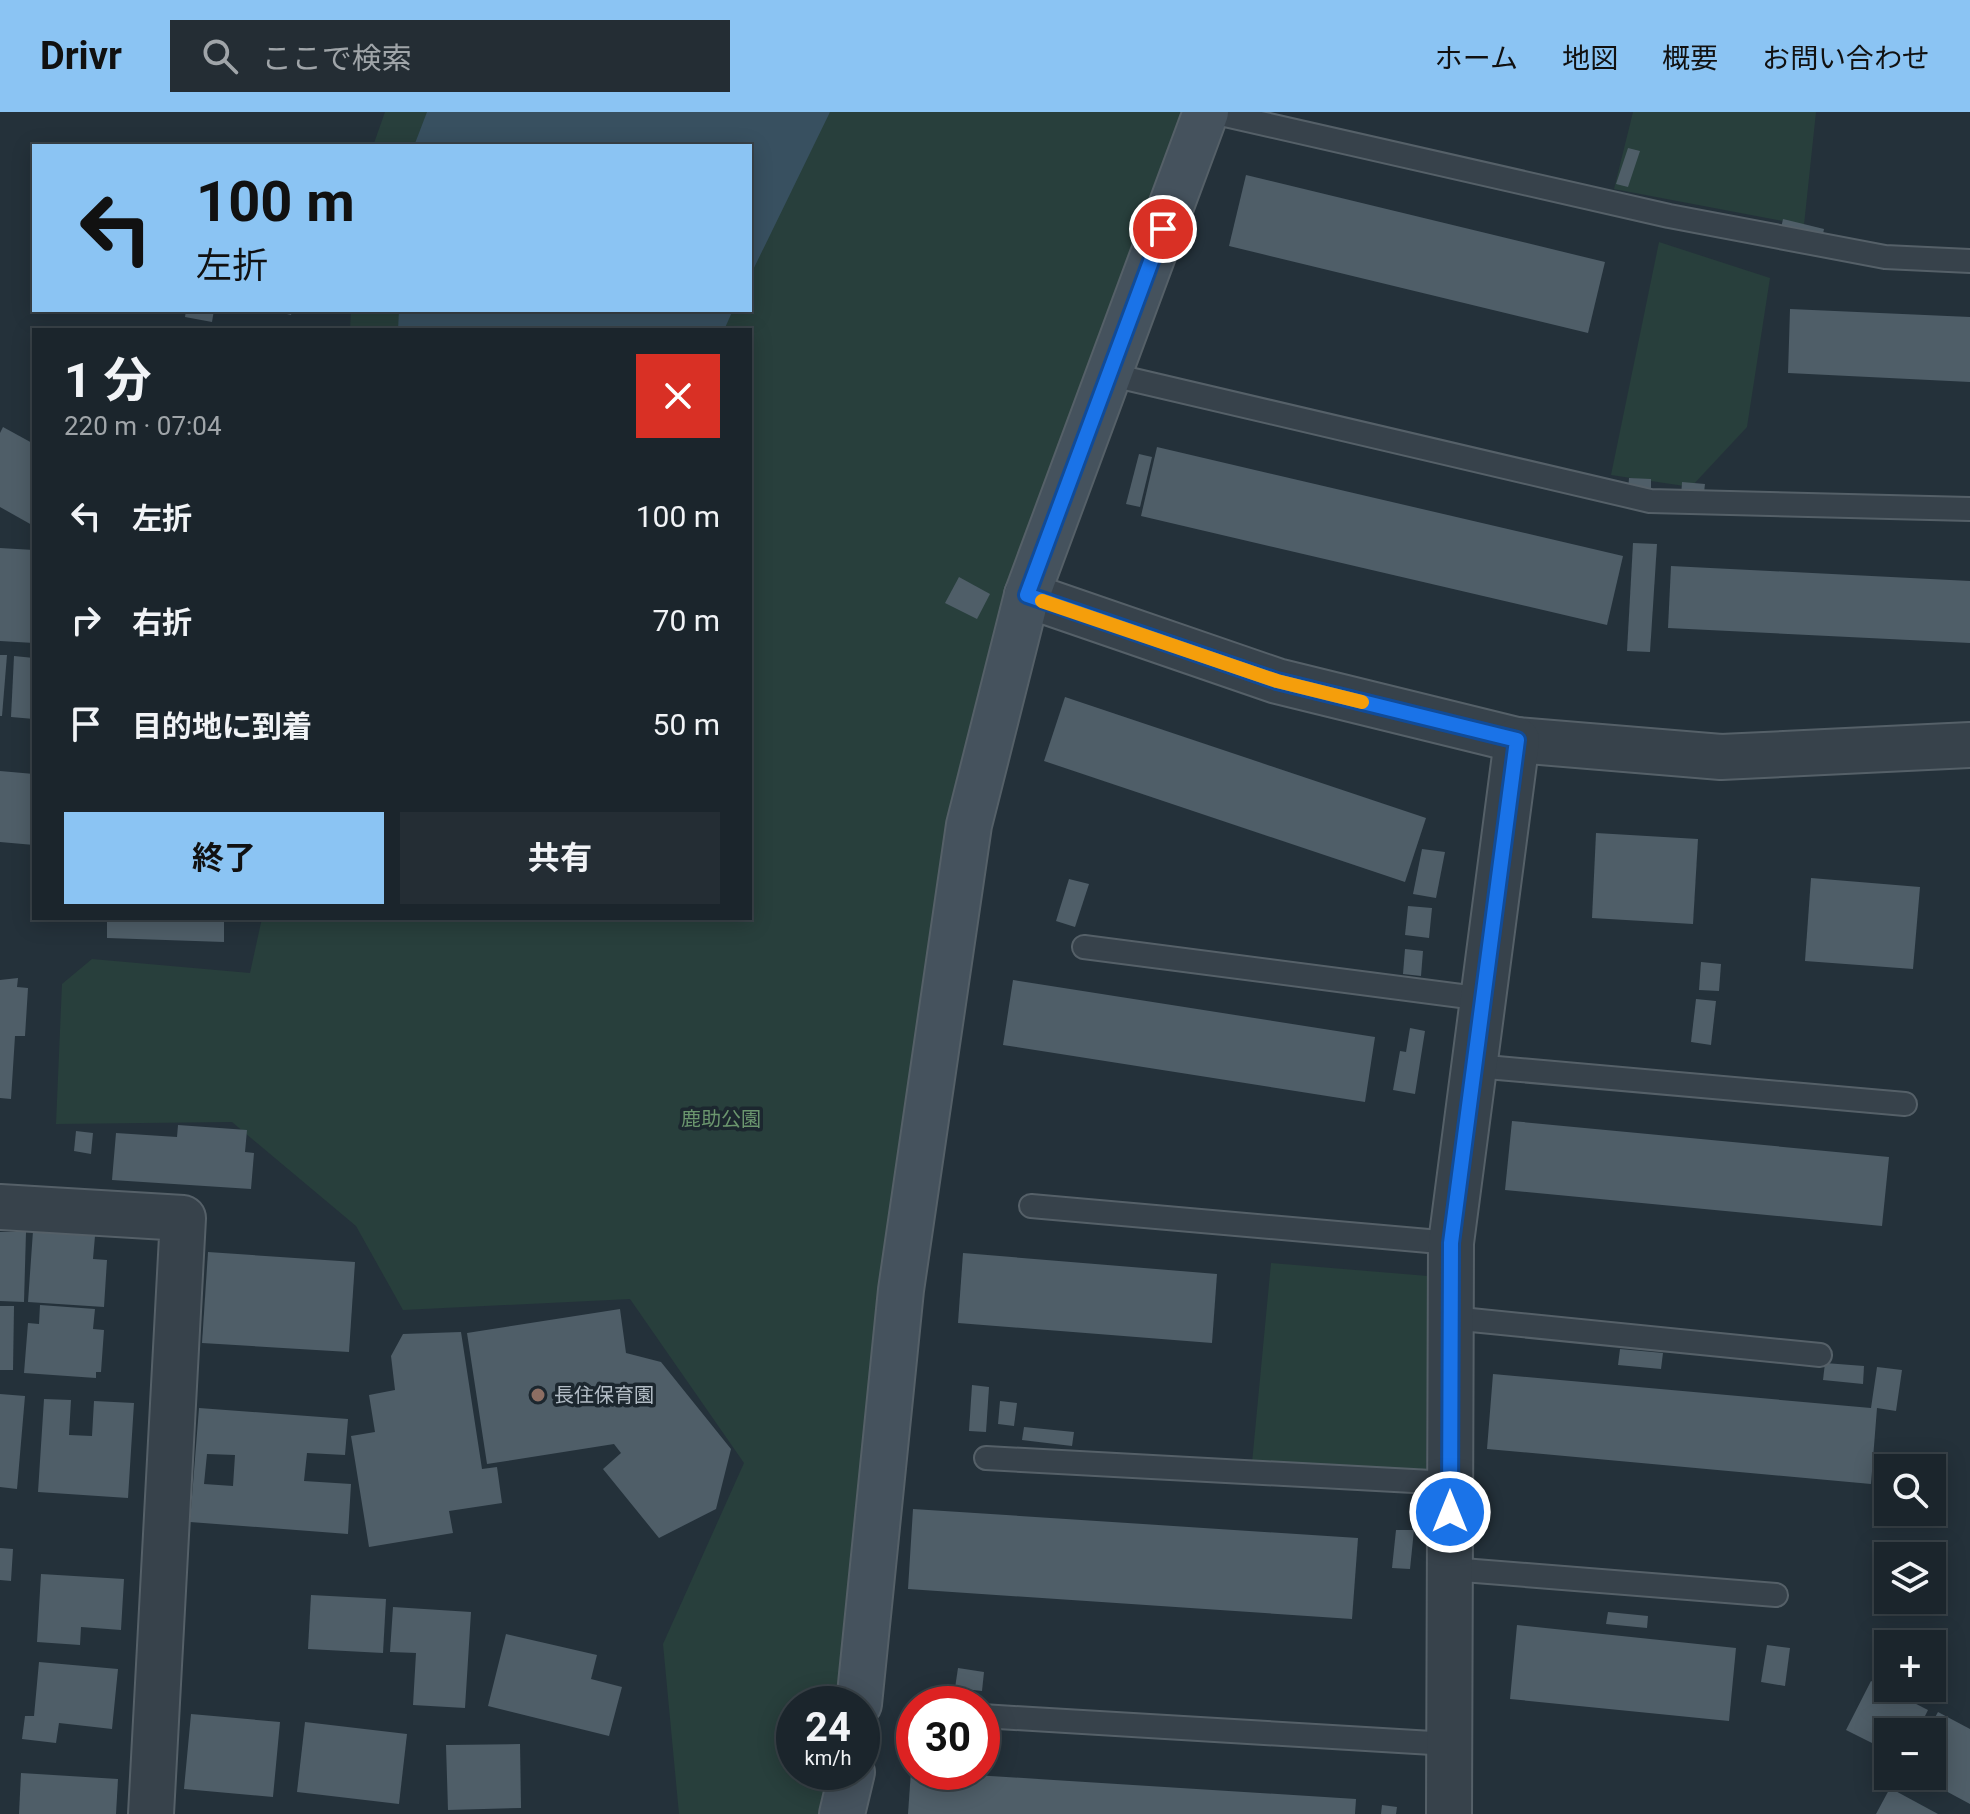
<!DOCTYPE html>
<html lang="ja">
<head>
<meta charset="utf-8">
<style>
  body { margin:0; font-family:Roboto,"Noto Sans JP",sans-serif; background:#242d34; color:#f1f3f6; height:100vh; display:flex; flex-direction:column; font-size:30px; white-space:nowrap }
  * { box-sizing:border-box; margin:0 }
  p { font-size:26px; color:#a0a5a9 }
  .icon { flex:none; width:44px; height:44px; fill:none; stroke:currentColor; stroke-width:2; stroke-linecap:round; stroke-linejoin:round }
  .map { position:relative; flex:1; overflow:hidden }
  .side { position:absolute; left:32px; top:216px; width:720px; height:592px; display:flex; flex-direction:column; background:#1b252c; border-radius:0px; box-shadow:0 4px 20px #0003,0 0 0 2px #394248 }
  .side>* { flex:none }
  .guide { position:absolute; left:32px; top:32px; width:720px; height:168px; border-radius:0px; box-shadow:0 4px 20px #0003,0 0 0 2px #394248; background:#8bc4f3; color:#111; overflow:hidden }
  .fabs { position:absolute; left:1874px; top:1342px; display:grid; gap:16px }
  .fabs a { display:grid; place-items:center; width:72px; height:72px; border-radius:0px; background:#1b252c; box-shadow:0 4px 20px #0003,0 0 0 2px #394248; font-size:40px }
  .speed { position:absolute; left:776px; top:1574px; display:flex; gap:16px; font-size:40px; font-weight:700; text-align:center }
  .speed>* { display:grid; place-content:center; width:104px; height:104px; border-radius:50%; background:#1b252c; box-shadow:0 4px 20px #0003,0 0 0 2px #394248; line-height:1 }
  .speed small { font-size:20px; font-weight:400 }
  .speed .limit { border:12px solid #d22; background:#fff; color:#111 }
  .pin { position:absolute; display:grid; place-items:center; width:68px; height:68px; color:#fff; margin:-34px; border:4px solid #fff; border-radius:50%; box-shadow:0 2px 8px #0007 }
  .me { position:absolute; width:88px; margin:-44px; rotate:0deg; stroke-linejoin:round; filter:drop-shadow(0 0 6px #0008) }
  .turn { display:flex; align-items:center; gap:28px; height:168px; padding:0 32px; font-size:36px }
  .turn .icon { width:104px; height:104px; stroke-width:2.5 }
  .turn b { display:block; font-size:56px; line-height:68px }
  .round { display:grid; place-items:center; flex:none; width:84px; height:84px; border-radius:0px; background:#242d34 }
  .head { display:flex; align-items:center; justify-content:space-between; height:136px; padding:0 32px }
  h1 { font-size:48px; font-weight:700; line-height:60px }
  .primary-button { display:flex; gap:16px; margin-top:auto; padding:16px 32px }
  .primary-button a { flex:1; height:92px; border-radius:0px; background:#8bc4f3; color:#111; font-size:32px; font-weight:700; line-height:92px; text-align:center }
  .primary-button a+a { background:#242d34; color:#f1f3f6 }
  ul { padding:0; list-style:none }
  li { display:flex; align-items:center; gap:24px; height:104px; padding:0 32px }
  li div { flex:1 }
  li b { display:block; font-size:30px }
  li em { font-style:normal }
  header { display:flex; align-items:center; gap:48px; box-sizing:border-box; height:112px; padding:0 40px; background:#8bc4f3; color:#111 }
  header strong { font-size:38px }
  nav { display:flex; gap:44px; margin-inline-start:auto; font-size:28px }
  .search { width:560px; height:72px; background:#242d34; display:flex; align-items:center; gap:20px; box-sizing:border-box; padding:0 28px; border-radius:0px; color:#a0a5a9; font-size:30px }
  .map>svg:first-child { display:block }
  .green { fill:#283f3c }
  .water { fill:#385060 }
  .building { fill:#4f5e68; fill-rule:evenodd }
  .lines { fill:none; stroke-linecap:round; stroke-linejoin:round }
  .lane-casing { stroke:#556068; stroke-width:26 }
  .street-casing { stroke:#556068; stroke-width:48 }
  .secondary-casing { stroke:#556068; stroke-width:48 }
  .lane { stroke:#37424b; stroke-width:22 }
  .street { stroke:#37424b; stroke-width:44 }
  .secondary { stroke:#45525d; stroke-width:44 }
  .route-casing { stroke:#114b97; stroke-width:20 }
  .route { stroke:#1a73e8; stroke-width:14 }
  .slow { stroke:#f59e0b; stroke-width:14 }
  .education-dot { fill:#8d6e63; stroke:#1c272f; stroke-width:3 }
  .labels { text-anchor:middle; stroke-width:7; stroke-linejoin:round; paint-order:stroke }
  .park-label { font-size:20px; fill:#6b966e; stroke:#1c272f }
  .poi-label { font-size:20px; fill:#b3bdc6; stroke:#1c272f; text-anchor:start }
</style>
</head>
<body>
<header>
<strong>Drivr</strong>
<div class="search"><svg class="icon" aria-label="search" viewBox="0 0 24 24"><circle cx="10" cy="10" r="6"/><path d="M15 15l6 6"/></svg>ここで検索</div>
<nav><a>ホーム</a><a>地図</a><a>概要</a><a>お問い合わせ</a></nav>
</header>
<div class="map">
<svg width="1970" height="1702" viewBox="0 0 1970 1702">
  <rect width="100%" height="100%" fill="#24313a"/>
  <!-- green -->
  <g class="green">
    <path d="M 385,0 L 1206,0 L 969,713 L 859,1592 L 794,1592 L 794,1660 L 852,1660 L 842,1702 L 679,1702 L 663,1532 L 744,1351 L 630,1187 L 403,1198 L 356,1114 L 232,1010 L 56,1012 L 62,872 L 92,847 L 250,861 L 262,806 L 750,806 L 750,218 L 350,218 L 351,198 L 750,198 L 750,34 L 373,34 Z"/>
    <path d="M 1633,0 L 1816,0 L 1804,113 L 1614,77 Z"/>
    <path d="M 1659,130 L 1770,166 L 1747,315 L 1691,375 L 1611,363 Z"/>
    <path d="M 1271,1151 L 1428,1164 L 1426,1362 L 1252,1351 Z"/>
  </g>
  <!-- water -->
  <g class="water">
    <path d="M 427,0 L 830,0 L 750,164 L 750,34 L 414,34 Z"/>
    <path d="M 399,198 L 733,198 L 724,218 L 398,218 Z"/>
  </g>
  <!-- building -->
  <g class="building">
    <path d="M 1628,36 L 1640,39 L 1628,75 L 1616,72 Z"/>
    <path d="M 1246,63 L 1605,150 L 1588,221 L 1229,134 Z"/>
    <path d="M 1783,107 L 1824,117 L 1821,131 L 1780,121 Z"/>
    <path d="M 1790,197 L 1970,205 L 1970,270 L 1788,261 Z"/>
    <path d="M 186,198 L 214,198 L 212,210 L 185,205 Z"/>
    <path d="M 271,198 L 292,198 L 291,203 Z"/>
    <path d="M 3,315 L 34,332 L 32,413 L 0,395 L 0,321 Z"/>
    <path d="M 1157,335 L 1623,444 L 1607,513 L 1141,404 Z"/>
    <path d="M 1139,342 L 1152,345 L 1140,395 L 1126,392 Z"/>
    <path d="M 1629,366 L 1651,367 L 1651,379 L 1628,379 Z"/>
    <path d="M 1682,370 L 1705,372 L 1703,389 L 1681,386 Z"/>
    <path d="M 1633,431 L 1657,432 L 1650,540 L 1627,539 Z"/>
    <path d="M 0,436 L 34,438 L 34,531 L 0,529 Z"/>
    <path d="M 1671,454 L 1970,469 L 1970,531 L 1668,516 Z"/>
    <path d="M 959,465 L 990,482 L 977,507 L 945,491 Z"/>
    <path d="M 0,543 L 7,543 L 2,604 L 0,604 Z"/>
    <path d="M 14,544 L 34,546 L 34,607 L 11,605 Z"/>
    <path d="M 1065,585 L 1426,706 L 1405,770 L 1044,649 Z"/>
    <path d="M 0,659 L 34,662 L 34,733 L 0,730 Z"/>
    <path d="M 1596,721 L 1698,727 L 1693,812 L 1592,806 Z"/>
    <path d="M 1422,737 L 1445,740 L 1436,786 L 1413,782 Z"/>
    <path d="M 1811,766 L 1920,775 L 1913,857 L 1805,849 Z"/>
    <path d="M 1069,767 L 1089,772 L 1075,815 L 1056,809 Z"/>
    <path d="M 1408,794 L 1432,796 L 1429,826 L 1405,823 Z"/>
    <path d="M 107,806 L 224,806 L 224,830 L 107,826 Z"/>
    <path d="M 1405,837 L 1423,839 L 1421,864 L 1403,862 Z"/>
    <path d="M 1701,850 L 1721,852 L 1719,879 L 1699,878 Z"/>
    <path d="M 18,866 L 17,875 L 28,876 L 25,924 L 15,924 L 11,987 L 0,986 L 0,868 Z"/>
    <path d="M 1013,868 L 1375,925 L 1365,990 L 1003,933 Z"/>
    <path d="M 1696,887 L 1716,889 L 1711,933 L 1691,930 Z"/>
    <path d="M 1410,916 L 1425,919 L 1415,982 L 1393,978 L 1400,939 L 1406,940 Z"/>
    <path d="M 1512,1009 L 1889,1045 L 1882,1114 L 1505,1078 Z"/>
    <path d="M 178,1013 L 247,1018 L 245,1040 L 254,1041 L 251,1077 L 112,1068 L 116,1021 L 177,1025 Z"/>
    <path d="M 76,1019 L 93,1021 L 91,1042 L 74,1039 Z"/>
    <path d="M 33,1119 L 95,1124 L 93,1147 L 107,1148 L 104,1195 L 28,1190 Z"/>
    <path d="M 0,1120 L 26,1120 L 24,1190 L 0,1189 Z"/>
    <path d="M 208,1140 L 355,1150 L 349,1240 L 202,1231 Z"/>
    <path d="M 963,1141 L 1217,1162 L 1212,1231 L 958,1211 Z"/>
    <path d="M 40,1193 L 95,1197 L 93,1217 L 104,1218 L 101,1260 L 96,1260 L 96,1266 L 24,1261 L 28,1211 L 39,1212 Z"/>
    <path d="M 0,1194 L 14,1194 L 13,1258 L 0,1258 Z"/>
    <path d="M 620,1197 L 626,1241 L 661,1250 L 731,1337 L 716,1397 L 659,1426 L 603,1357 L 621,1341 L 614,1332 L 487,1352 L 467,1221 Z"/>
    <path d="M 461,1220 L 482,1357 L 497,1355 L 502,1391 L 449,1399 L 453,1421 L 369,1435 L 351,1324 L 375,1320 L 369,1283 L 395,1278 L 391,1244 L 403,1222 Z"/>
    <path d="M 1620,1237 L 1663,1241 L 1661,1257 L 1618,1253 Z"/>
    <path d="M 1825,1251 L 1864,1254 L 1863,1272 L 1823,1268 Z"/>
    <path d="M 1877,1255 L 1902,1258 L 1896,1299 L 1877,1296 L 1871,1372 L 1487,1337 L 1493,1262 L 1871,1296 Z"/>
    <path d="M 972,1273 L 989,1275 L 986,1320 L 969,1319 Z"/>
    <path d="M 0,1282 L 25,1284 L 17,1377 L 0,1375 Z"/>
    <path d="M 44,1287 L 71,1288 L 69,1323 L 92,1324 L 94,1289 L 134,1291 L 128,1386 L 38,1380 Z"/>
    <path d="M 1000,1289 L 1017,1291 L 1014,1314 L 998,1312 Z"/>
    <path d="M 199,1296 L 348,1307 L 345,1343 L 307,1341 L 304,1369 L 351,1372 L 348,1422 L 190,1410 ZM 207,1342 L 235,1343 L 233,1374 L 204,1372 Z"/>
    <path d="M 1024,1315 L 1074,1320 L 1072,1334 L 1022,1328 Z"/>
    <path d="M 913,1397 L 1358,1426 L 1352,1507 L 908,1477 Z"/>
    <path d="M 1396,1418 L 1414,1418 L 1410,1457 L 1392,1456 Z"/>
    <path d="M 0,1436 L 13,1437 L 11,1469 L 0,1468 Z"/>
    <path d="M 41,1462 L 124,1467 L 121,1518 L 81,1515 L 80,1533 L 37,1530 Z"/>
    <path d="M 311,1483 L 386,1487 L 383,1541 L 308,1537 Z"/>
    <path d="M 393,1495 L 471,1500 L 465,1596 L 413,1593 L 416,1541 L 390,1540 Z"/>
    <path d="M 1608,1500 L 1648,1504 L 1647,1516 L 1606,1512 Z"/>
    <path d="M 1517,1513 L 1736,1536 L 1729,1609 L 1510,1587 Z"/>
    <path d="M 506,1522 L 597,1543 L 591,1567 L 622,1575 L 609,1624 L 488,1594 Z"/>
    <path d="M 1767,1533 L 1790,1536 L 1785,1574 L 1761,1570 Z"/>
    <path d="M 39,1550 L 118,1557 L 112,1617 L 59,1611 L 56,1631 L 22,1627 L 25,1604 L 34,1604 Z"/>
    <path d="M 958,1556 L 984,1560 L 982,1579 L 955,1576 Z"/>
    <path d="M 1871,1569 L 1928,1598 L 1917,1620 L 1888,1620 L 1888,1639 L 1846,1618 Z"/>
    <path d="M 1938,1600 L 1970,1617 L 1970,1692 L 1918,1664 L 1932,1664 L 1932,1620 L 1927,1620 Z"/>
    <path d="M 191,1602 L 280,1610 L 273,1685 L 184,1677 Z"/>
    <path d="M 305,1610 L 407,1622 L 399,1692 L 297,1680 Z"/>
    <path d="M 520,1632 L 521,1696 L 448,1698 L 446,1633 Z"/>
    <path d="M 911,1659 L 1356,1687 L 1355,1702 L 908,1702 Z"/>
    <path d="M 21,1661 L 118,1667 L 116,1702 L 19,1702 Z"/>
    <path d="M 1890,1676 L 1938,1702 L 1876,1702 Z"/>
    <path d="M 1382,1693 L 1397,1695 L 1396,1702 L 1381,1702 Z"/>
  </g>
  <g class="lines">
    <!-- lane casing -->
    <g class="lane-casing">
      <g id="lane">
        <path d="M 1212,0 L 1669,104 L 1885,145 L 1970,149"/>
        <path d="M 1108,262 L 1650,389 L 1970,397"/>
        <path d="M 1084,835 L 1484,887"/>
        <path d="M 1475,954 L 1905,992"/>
        <path d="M 1031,1094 L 1451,1131"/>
        <path d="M 1451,1206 L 1820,1243"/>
        <path d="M 986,1346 L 1450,1371"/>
        <path d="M 1450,1457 L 1776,1483"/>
        <path d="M 982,1604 L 1449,1632"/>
      </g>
    </g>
    <!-- street casing -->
    <g class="street-casing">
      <g id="street">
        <path d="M 1027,483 L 1277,569 L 1517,628 L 1721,645 L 1970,633"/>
        <path d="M 0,1095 L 183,1106 L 151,1702"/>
        <path d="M 1449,1702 L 1451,1131 L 1517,628"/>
      </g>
    </g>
    <!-- secondary casing -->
    <g class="secondary-casing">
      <g id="secondary">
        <path d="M 859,1592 L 901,1178 L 969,713 L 1027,483 L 1206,0"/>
        <path d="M 842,1702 L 852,1660"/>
      </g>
    </g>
    <!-- lane -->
    <use href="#lane" class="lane"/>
    <!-- street -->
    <use href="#street" class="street"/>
    <!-- secondary -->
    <use href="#secondary" class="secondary"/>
  </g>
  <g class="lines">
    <!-- route casing -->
    <g class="route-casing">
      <path id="route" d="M 1163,117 L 1027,483 L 1277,569 L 1517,628 L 1451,1131 L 1450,1400"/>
    </g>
    <!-- route -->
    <use href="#route" class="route"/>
    <!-- slow -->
    <path class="slow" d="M 1042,489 L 1277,569 L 1362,590"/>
  </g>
  <!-- markers -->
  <circle class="education-dot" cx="538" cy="1283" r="8"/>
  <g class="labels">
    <!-- park labels -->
    <g class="park-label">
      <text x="721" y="1014">鹿助公園</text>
    </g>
    <!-- poi labels -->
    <g class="poi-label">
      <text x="554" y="1290">長住保育園</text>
    </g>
  </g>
</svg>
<div class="fabs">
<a><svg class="icon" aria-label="search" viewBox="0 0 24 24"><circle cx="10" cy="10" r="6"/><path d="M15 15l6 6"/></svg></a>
<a><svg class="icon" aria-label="layers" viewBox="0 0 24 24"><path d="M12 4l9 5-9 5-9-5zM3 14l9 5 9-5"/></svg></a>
<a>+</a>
<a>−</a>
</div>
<div class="speed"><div>24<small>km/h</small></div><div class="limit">30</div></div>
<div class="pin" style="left:1163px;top:117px;background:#d93025"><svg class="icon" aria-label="arrive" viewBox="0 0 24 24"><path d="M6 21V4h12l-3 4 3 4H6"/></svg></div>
<svg class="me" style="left:1450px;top:1400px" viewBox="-20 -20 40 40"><circle r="17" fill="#1a73e8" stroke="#fff" stroke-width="3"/><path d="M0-11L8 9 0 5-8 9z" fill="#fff"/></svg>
<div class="guide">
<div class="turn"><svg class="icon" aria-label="left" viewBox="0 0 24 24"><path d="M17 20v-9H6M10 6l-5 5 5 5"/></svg><div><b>100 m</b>左折</div></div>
</div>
<section class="side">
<div class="head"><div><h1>1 分</h1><p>220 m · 07:04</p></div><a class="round" style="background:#d93025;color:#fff"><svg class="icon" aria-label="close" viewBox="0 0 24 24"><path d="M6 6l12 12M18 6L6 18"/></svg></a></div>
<ul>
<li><svg class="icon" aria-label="left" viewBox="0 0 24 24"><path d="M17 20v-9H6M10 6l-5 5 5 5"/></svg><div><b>左折</b></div><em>100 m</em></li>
<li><svg class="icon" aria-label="right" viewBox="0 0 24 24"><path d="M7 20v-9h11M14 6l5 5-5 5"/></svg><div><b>右折</b></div><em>70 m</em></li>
<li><svg class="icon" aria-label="arrive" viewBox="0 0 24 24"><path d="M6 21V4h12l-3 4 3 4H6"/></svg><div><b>目的地に到着</b></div><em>50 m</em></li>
</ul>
<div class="primary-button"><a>終了</a><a>共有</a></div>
</section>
</div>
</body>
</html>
